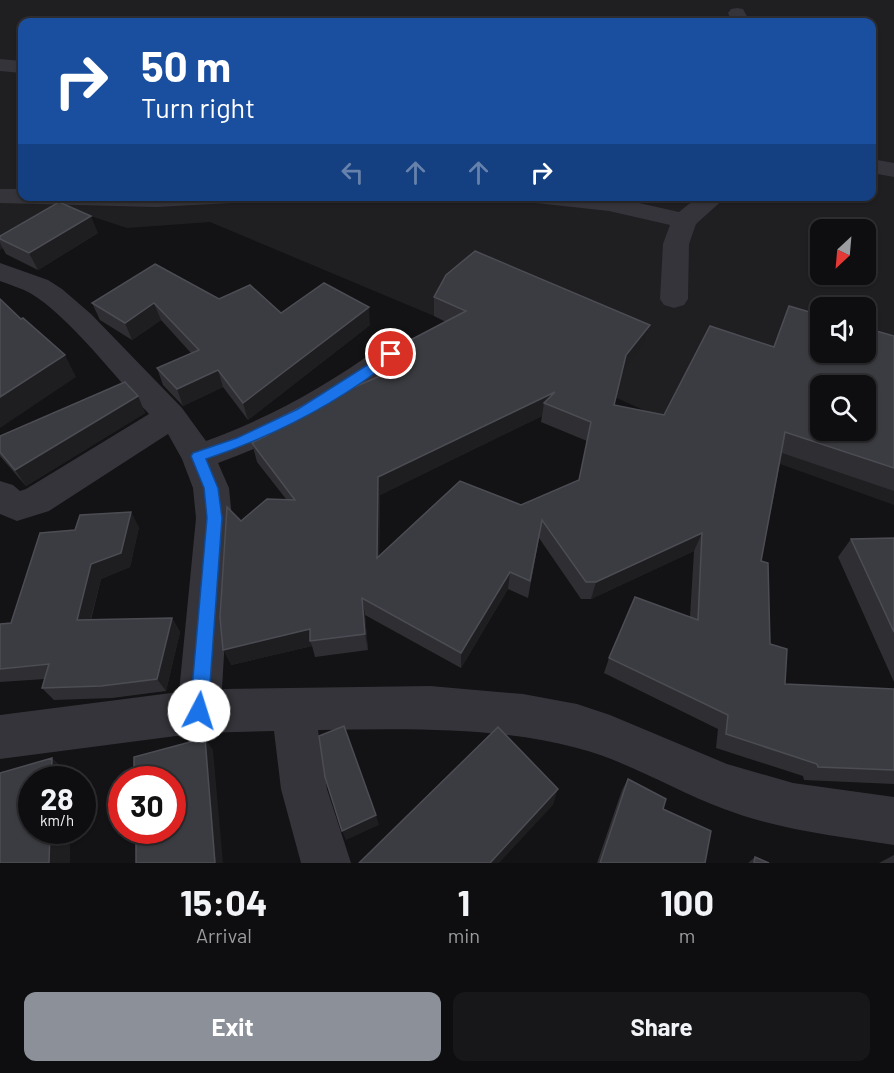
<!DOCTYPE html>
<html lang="en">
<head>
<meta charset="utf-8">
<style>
  body { margin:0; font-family:Barlow,sans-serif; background:#171719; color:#f1f3f6; height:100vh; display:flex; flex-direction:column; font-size:22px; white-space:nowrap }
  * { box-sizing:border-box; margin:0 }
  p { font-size:20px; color:#9b9c9f }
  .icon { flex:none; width:33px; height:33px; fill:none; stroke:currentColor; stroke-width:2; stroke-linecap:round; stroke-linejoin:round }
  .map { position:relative; height:863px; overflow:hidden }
  .sheet { display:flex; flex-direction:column; background:#0e0e10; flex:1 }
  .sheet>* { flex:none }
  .top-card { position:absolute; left:18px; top:18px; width:858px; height:183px; border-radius:12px; box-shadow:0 2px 4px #0004,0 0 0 2px #2e2e30; background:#1a4fa0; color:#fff; overflow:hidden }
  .needle { width:39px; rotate:206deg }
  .buttons { position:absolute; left:810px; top:219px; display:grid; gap:12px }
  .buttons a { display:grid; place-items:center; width:66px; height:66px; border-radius:12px; background:#0e0e10; box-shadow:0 2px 4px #0004,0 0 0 2px #2e2e30; font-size:30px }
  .speed { position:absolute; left:18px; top:766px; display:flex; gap:12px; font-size:30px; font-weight:700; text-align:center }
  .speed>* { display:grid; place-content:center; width:78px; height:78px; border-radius:50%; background:#0e0e10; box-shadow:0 2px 4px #0004,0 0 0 2px #2e2e30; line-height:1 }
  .speed small { font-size:15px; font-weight:400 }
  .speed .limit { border:9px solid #d22; background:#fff; color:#111 }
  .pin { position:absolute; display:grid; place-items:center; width:51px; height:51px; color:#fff; margin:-26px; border:3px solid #fff; border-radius:50%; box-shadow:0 2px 6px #0007 }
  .me { position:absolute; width:66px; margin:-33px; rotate:5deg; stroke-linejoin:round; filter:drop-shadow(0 0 4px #0008) }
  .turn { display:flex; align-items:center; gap:21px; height:126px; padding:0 24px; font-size:27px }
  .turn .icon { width:78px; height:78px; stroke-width:2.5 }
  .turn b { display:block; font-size:42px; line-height:51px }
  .lanes { display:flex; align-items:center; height:57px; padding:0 24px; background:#0003; justify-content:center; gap:30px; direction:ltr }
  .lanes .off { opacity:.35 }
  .eta { display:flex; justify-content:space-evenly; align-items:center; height:102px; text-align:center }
  .eta b { font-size:36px; font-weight:700; line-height:42px }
  .cta { display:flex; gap:12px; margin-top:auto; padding:12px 24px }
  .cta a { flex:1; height:69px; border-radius:12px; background:#8c9099; color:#fff; font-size:24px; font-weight:700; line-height:69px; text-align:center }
  .cta a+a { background:#171719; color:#f1f3f6 }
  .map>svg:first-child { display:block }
  .built { fill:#1f1f22; fill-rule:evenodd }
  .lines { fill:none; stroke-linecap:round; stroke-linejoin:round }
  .minor { fill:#34343a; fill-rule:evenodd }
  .wall { fill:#2f2f33; fill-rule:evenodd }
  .shaded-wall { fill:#1e1e21 }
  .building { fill:#3b3c41; stroke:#4c4d54; stroke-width:1.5; fill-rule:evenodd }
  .route { fill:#1a73e8; stroke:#114b97; stroke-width:1.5 }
</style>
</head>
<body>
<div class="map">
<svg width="894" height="863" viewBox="0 0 894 863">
  <rect width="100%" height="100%" fill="#131315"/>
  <!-- built -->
  <path class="built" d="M 0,0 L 894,0 L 894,505 L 697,434 L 434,316 L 210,222 L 127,228 L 72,210 L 0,250 ZM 22,22 L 872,22 L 872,196 L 22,196 ZM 820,230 L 866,230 L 866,274 L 820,274 ZM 820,308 L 866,308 L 866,352 L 820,352 ZM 820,386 L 866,386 L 866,430 L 820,430 Z"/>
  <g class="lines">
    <!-- minor -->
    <g class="minor">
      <path d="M 737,8 L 743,9 L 750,22 L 732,22 L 728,13 L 731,9 Z"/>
      <path d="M 0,59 L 22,61 L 22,73 L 0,71 Z"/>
      <path d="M 872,159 L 894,163 L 894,177 L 872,173 Z"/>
      <path d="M 0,189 L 22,189 L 22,196 L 244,196 L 241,201 L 232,203 L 156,207 L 0,203 Z"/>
      <path d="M 524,196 L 608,196 L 679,212 L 699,196 L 727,196 L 696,224 L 689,244 L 688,299 L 684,305 L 674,308 L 664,305 L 660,299 L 663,244 L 670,225 L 609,211 L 536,203 L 527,201 Z"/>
      <path d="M 0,263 L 48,280 L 62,289 L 91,314 L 182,408 L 206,441 C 269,418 327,386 380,347 L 391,344 L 402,347 L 406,354 C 398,367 384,376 371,384 C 324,418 272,443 218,463 L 229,488 L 232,518 L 222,689 L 430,686 L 523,694 L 577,704 L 610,715 L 727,764 L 793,783 L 894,797 L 894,845 C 837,836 779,830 724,809 C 675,791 628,761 577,748 C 493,726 404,729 318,730 L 327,789 L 351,863 L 301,863 L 281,789 L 274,731 L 199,733 L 0,759 L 0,715 L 179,692 L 196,518 L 193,488 L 182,459 L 168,434 L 49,511 L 17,521 L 0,514 L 0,481 L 13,485 L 20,491 L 26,489 L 149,414 C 117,379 69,316 30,293 C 21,288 10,285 0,281 Z"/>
    </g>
  </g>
  <!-- wall -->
  <g class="wall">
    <path d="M 98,233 L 38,270 L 6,254 L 0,243 L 0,236 Z"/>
    <path d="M 434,297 L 650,325 L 645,344 L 621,373 L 614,405 L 664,415 L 773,347 L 789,306 L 894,336 L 894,491 L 782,453 L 761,561 L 770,644 L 785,684 L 894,689 L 894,784 L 804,780 L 803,776 L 716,748 L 718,729 L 604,673 L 609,658 L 690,617 L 694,551 L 591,599 L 581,599 L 539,538 L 528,598 L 508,589 L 461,668 L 365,615 L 368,650 L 315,657 L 312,646 L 231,665 L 241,521 L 286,499 L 257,462 L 252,443 L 265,436 L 262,427 L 389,372 L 388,355 L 446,322 L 434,316 ZM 542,416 L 541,422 L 587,441 L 579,480 L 521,505 L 379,556 L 380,495 Z"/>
    <path d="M 219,299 L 281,313 L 370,325 L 248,420 L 223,387 L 183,406 L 163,385 L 157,368 L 191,353 L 161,320 L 132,340 L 100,320 L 92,303 Z"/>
    <path d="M 138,396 L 145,413 L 26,486 L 0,456 L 0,436 Z"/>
    <path d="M 139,527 L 130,567 L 101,579 L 91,620 L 172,618 L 180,632 L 166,691 L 112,698 L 54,700 L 42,688 L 45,679 L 0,682 L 0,624 L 11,623 Z"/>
    <path d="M 894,538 L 894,682 L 838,557 L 851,539 Z"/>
    <path d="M 628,779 L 663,809 L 705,863 L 597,863 L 622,790 Z"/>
    <path d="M 894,855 L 894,863 L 879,863 Z"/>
    <path d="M 755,857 L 769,863 L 748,863 Z"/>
  </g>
  <!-- shaded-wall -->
  <g class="shaded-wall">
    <path d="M 91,216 L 98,233 L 38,270 L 29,253 Z"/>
    <path d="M 154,303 L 161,320 L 132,340 L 125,323 Z"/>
    <path d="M 369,307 L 370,325 L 248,420 L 243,403 Z"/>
    <path d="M 650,325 L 645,344 L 621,374 L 626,355 Z"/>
    <path d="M 65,355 L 76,377 L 0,428 L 0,397 Z"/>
    <path d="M 218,370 L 223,387 L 183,406 L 177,389 Z"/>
    <path d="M 555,392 L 544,403 L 542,416 L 380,495 L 379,575 L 377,558 L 378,477 Z"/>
    <path d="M 138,396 L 145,413 L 26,486 L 15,470 Z"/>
    <path d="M 131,512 L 139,527 L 130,567 L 101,579 L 87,633 L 77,620 L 91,564 Z"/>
    <path d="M 702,533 L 694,551 L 591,599 L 596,582 Z"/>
    <path d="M 510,572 L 508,589 L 461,668 L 461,653 Z"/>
    <path d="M 362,598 L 365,615 L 368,650 L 365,634 Z"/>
    <path d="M 172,618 L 180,632 L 166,691 L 157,679 Z"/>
    <path d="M 310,629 L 310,641 L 312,646 L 231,665 L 223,650 Z"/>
    <path d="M 205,738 L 213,750 L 223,863 L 215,863 Z"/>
    <path d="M 52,758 L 71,775 L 71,780 L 51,780 Z"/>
    <path d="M 558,789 L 553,805 L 499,863 L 490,863 Z"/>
    <path d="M 376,815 L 379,825 L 346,840 L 342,831 Z"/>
    <path d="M 50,831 L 70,831 L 70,863 L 49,863 Z"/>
  </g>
  <!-- building -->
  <g class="building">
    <path d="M 59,202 L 91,216 L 29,253 L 0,239 L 0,236 Z"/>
    <path d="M 475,251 L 650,325 L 626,355 L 614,405 L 664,415 L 710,326 L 774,347 L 789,306 L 820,315 L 820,352 L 866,352 L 866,328 L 894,336 L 894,468 L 785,432 L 761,561 L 768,563 L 770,644 L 787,649 L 785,684 L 894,689 L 894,770 L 818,767 L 817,764 L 726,734 L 728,715 L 609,658 L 635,597 L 698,620 L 702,533 L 596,582 L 586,582 L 542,520 L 530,581 L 510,572 L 461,653 L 362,598 L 365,634 L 310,641 L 310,629 L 223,650 L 220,617 L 227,507 L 241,521 L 267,499 L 295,500 L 252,443 L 268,435 L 262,427 L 332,391 L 336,395 L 401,367 L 388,355 L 399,346 L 466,311 L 434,297 L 446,275 ZM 820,386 L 866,386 L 866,430 L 820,430 ZM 555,392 L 544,403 L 591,422 L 579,480 L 521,505 L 460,481 L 377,558 L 378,477 Z"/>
    <path d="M 155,264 L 219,299 L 250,285 L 281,313 L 324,283 L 369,307 L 243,403 L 218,370 L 177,389 L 157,368 L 199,350 L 154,303 L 125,323 L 92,303 Z"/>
    <path d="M 0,299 L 21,319 L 23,318 L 65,355 L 0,397 Z"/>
    <path d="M 125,382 L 138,396 L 15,470 L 0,452 L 0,436 Z"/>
    <path d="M 131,512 L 121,553 L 91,564 L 77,620 L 172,618 L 157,679 L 101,686 L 42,688 L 49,664 L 0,669 L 0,624 L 11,623 L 40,533 L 75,530 L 80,515 Z"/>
    <path d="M 894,538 L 894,632 L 851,539 Z"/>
    <path d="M 344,726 L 376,815 L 342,831 L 325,777 L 319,736 Z"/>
    <path d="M 498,727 L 558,789 L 490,863 L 359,863 Z"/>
    <path d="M 205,738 L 215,863 L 136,863 L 136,831 L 172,831 L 172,780 L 134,780 L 134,757 Z"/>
    <path d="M 52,758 L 51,780 L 32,780 L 32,831 L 50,831 L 49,863 L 0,863 L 0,773 Z"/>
    <path d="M 628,779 L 666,799 L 663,809 L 711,831 L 705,863 L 600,863 Z"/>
    <path d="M 755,857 L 769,863 L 754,863 Z"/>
  </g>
  <!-- route -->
  <path class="route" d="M 391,350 L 396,351 L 398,354 L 396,357 C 340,402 274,436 206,459 L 218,488 L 222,518 L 208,711 L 205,717 L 199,719 L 192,717 L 190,711 L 207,518 L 204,488 L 191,456 L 193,453 L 237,438 L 298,409 Z"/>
</svg>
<div class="buttons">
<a><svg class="needle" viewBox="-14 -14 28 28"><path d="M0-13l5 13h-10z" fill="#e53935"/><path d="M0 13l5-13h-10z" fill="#9b9c9f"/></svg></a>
<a><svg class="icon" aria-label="sound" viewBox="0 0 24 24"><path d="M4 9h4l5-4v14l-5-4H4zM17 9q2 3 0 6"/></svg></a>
<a><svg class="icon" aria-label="search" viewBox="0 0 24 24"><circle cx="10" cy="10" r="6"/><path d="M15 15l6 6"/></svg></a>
</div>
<div class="speed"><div>28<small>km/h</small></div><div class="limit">30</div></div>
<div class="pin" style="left:391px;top:354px;background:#d93025"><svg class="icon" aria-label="arrive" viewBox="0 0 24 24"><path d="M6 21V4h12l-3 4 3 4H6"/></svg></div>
<svg class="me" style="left:199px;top:711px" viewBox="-20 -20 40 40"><circle r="19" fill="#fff"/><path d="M0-13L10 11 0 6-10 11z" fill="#1a73e8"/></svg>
<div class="top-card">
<div class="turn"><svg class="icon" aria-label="right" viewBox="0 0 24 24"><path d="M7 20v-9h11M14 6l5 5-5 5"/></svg><div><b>50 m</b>Turn right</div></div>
<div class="lanes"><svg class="icon off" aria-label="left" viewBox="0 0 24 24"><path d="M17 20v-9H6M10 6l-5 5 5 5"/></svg><svg class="icon off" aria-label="ahead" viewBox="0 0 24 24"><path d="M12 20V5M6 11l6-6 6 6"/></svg><svg class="icon off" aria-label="ahead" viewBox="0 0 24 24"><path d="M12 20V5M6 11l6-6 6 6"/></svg><svg class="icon" aria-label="right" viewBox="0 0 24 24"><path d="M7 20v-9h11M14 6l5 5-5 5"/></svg></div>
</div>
</div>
<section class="sheet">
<div class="eta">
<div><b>15:04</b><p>Arrival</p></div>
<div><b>1</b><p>min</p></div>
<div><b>100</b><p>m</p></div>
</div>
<div class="cta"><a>Exit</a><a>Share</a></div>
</section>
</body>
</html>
